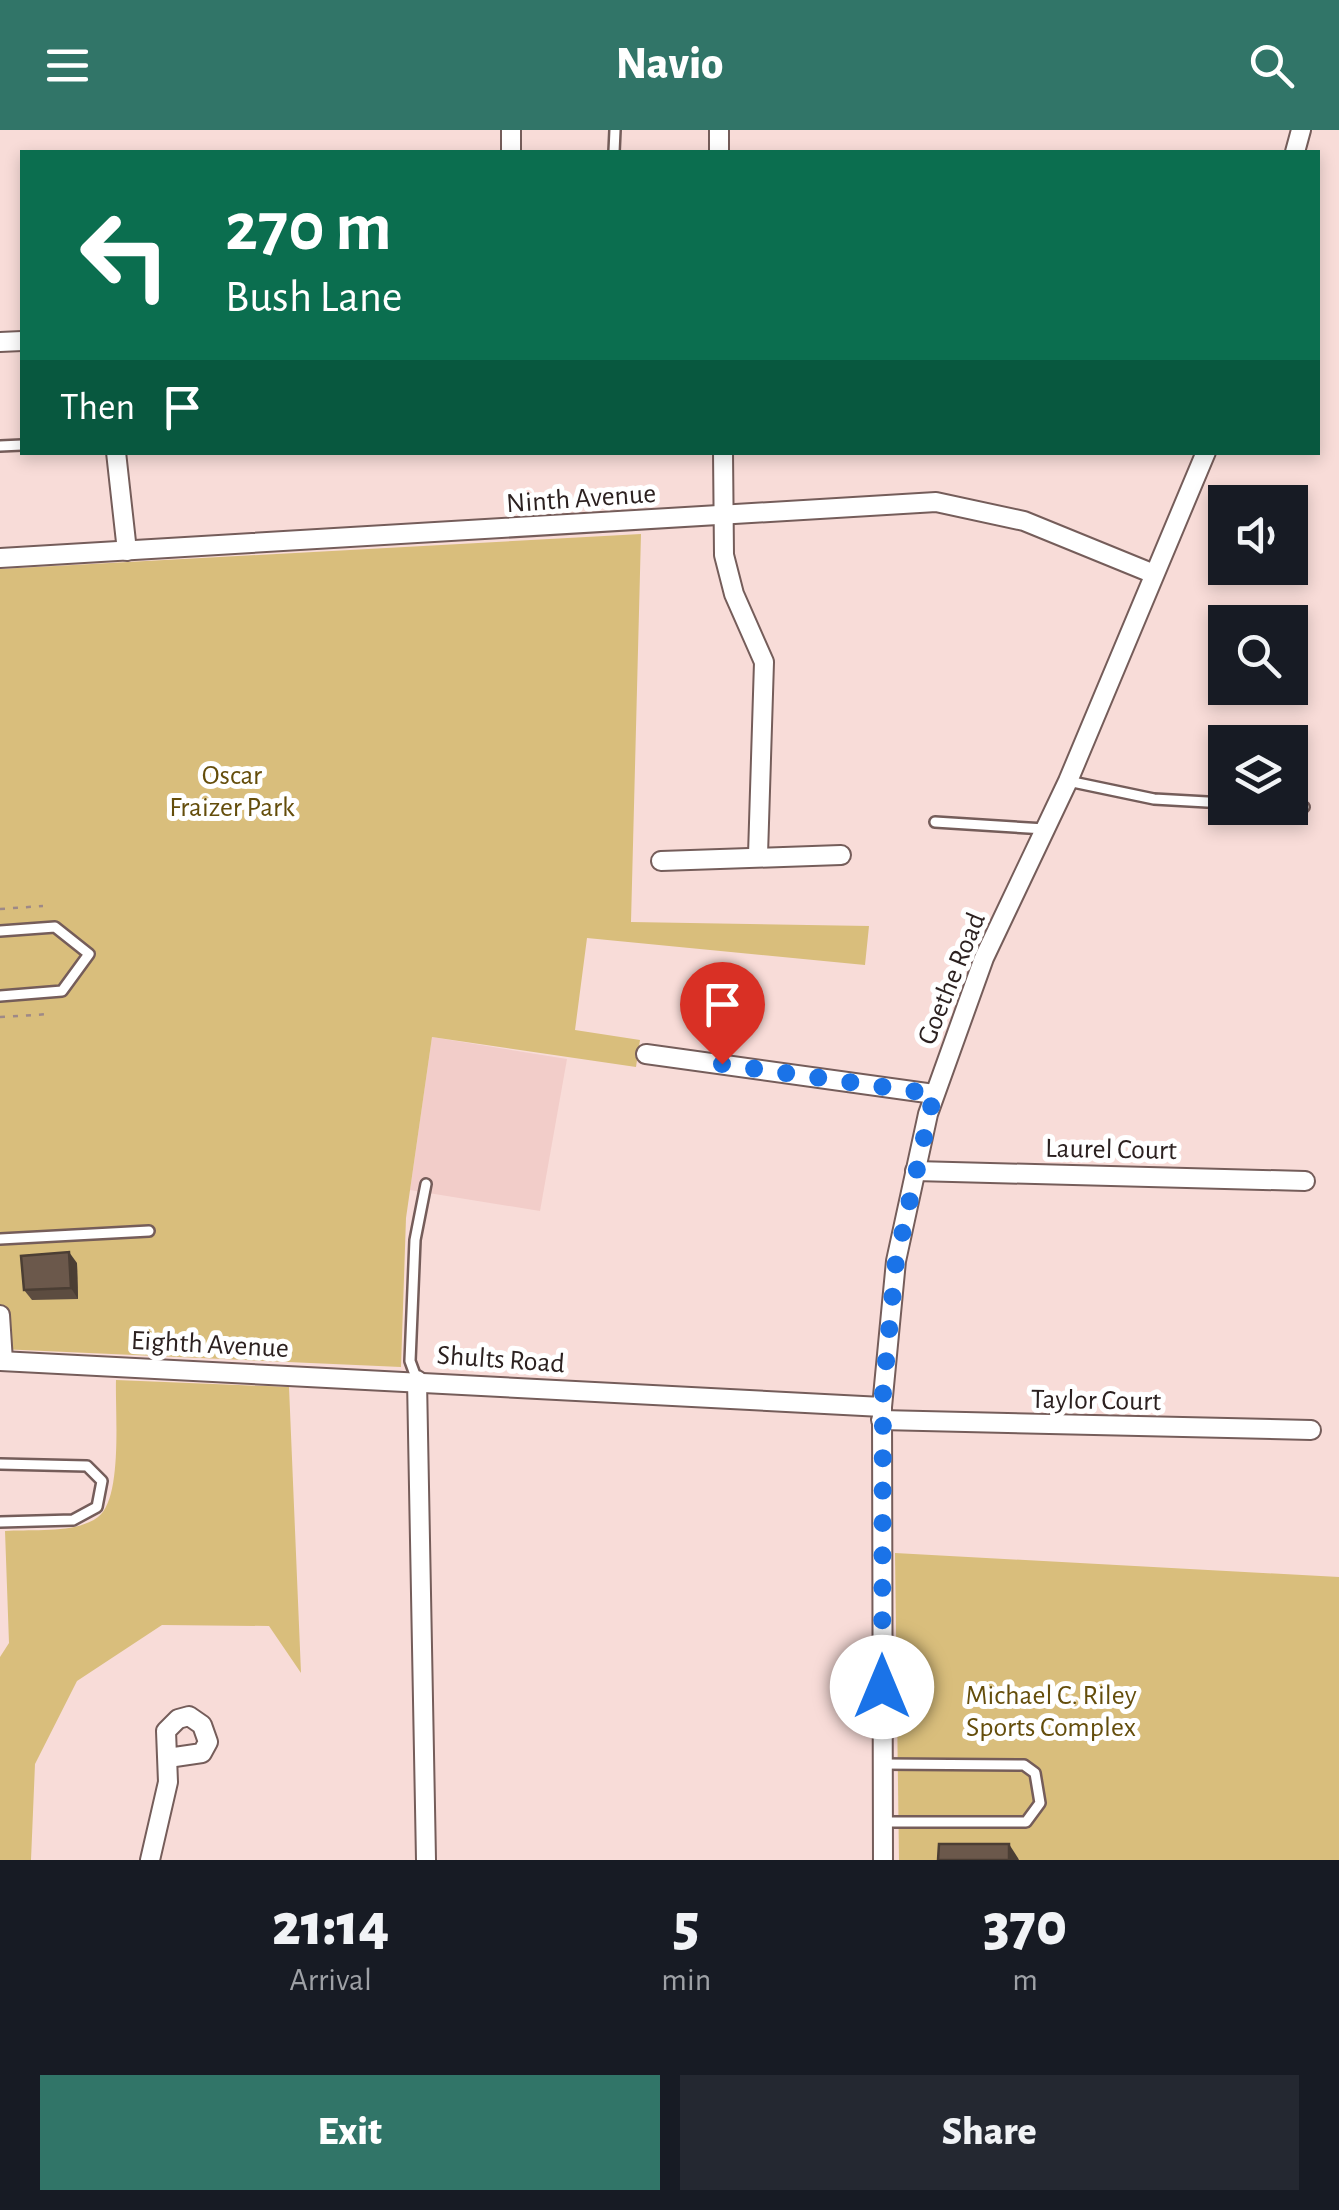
<!DOCTYPE html>
<html lang="en">
<head>
<meta charset="utf-8">
<style>
  body { margin:0; font-family:"Alegreya Sans",sans-serif; background:#242831; color:#f1f3f6; height:100vh; display:flex; flex-direction:column; font-size:38px; white-space:nowrap }
  * { box-sizing:border-box; margin:0 }
  p { font-size:32px; color:#9ea1a6 }
  .icon { flex:none; width:55px; height:55px; fill:none; stroke:currentColor; stroke-width:2; stroke-linecap:round; stroke-linejoin:round }
  .map { position:relative; height:1730px; overflow:hidden }
  .side { display:flex; flex-direction:column; background:#171b24; flex:1 }
  .side>* { flex:none }
  .top-card { position:absolute; left:20px; top:20px; width:1300px; height:305px; border-radius:0px; box-shadow:0 5px 15px #0003; background:#0b6e4f; color:#fff; overflow:hidden }
  .tools { position:absolute; left:1208px; top:355px; display:grid; gap:20px }
  .tools a { display:grid; place-items:center; width:100px; height:100px; border-radius:0px; background:#171b24; box-shadow:0 5px 15px #0003; font-size:50px }
  .pin { position:absolute; display:grid; place-items:center; width:85px; height:85px; color:#fff; margin:-102px -42px; border-radius:50% 50% 50% 0; rotate:-45deg; box-shadow:0 0 10px #0007 }
  .pin .icon { rotate:45deg }
  .me { position:absolute; width:110px; margin:-55px; rotate:0deg; stroke-linejoin:round; filter:drop-shadow(0 0 8px #0008) }
  .turn { display:flex; align-items:center; gap:35px; height:210px; padding:0 40px; font-size:45px }
  .turn .icon { width:130px; height:130px; stroke-width:2.5 }
  .turn b { display:block; font-size:70px; line-height:85px }
  .then { display:flex; align-items:center; height:95px; padding:0 40px; background:#0003; gap:20px; font-size:38px }
  .eta { display:flex; justify-content:space-evenly; align-items:center; height:170px; text-align:center }
  .eta b { font-size:60px; font-weight:800; line-height:70px }
  .action { display:flex; gap:20px; margin-top:auto; padding:20px 40px }
  .action a { flex:1; height:115px; border-radius:0px; background:#317568; color:#fff; font-size:40px; font-weight:800; line-height:115px; text-align:center }
  .action a+a { background:#242831; color:#f1f3f6 }
  header { display:flex; justify-content:space-between; align-items:center; height:130px; padding:0 40px; background:#317568; color:#fff; font-size:45px; font-weight:800 }
  .map>svg:first-child { display:block }
  .built { fill:#f2cdc9 }
  .green { fill:#d9be7c }
  .lines { fill:none; stroke-linecap:round; stroke-linejoin:round }
  .service-casing { stroke:#755d5a; stroke-width:14 }
  .minor-casing { stroke:#755d5a; stroke-width:22 }
  .path { stroke:#9e8987; stroke-width:2.5; stroke-dasharray:5 8; stroke-linecap:butt }
  .service { stroke:#fff; stroke-width:9 }
  .minor { stroke:#fff; stroke-width:18 }
  .wall { fill:#5c4c40 }
  .shaded-wall { fill:#4b3e34 }
  .building { fill:#6b584b; stroke:#4b3e34; stroke-width:2.5 }
  .route { stroke:#1a73e8; stroke-width:18; stroke-dasharray:0 32.4 }
  .labels { text-anchor:middle; stroke-width:10; stroke-linejoin:round; paint-order:stroke }
  .street-label { font-size:28px; fill:#2c2120; stroke:#fff }
  .park-label { font-size:28px; fill:#644d0b; stroke:#fff }
</style>
</head>
<body>
<header><svg class="icon" aria-label="menu" viewBox="0 0 24 24"><path d="M4 6h16M4 12h16M4 18h16"/></svg>Navio<svg class="icon" aria-label="search" viewBox="0 0 24 24"><circle cx="10" cy="10" r="6"/><path d="M15 15l6 6"/></svg></header>
<div class="map">
<svg width="1339" height="1730" viewBox="0 0 1339 1730">
  <rect width="100%" height="100%" fill="#f8dcd8"/>
  <!-- built -->
  <path class="built" d="M 432,907 L 567,929 L 540,1081 L 410,1060 Z"/>
  <!-- green -->
  <g class="green">
    <path d="M 641,404 L 631,792 L 869,796 L 865,835 L 587,808 L 575,900 L 640,910 L 636,937 L 432,907 L 406,1088 L 401,1237 L 0,1219 L 0,439 Z"/>
    <path d="M 116,1250 L 289,1257 L 301,1543 L 269,1496 L 162,1495 L 77,1551 L 35,1634 L 31,1730 L 0,1730 L 0,1527 L 9,1513 L 5,1401 C 32,1399 76,1404 98,1387 C 123,1369 115,1281 116,1250 Z"/>
    <path d="M 895,1423 L 1339,1447 L 1339,1730 L 899,1730 Z"/>
  </g>
  <g class="lines">
    <!-- service casing -->
    <g class="service-casing">
      <g id="service">
        <path d="M 614,22 L 615,0"/>
        <path d="M 0,316 L 22,315"/>
        <path d="M 1068,651 L 1154,669 L 1225,673"/>
        <path d="M 1290,676 L 1304,677"/>
        <path d="M 935,692 L 1045,699"/>
        <path d="M 0,801 L 55,797 L 89,824 L 62,861 L 0,866"/>
        <path d="M 0,1109 L 149,1101"/>
        <path d="M 417,1250 L 410,1231 L 415,1110 L 426,1054"/>
        <path d="M 0,1334 L 87,1336 L 102,1351 L 97,1377 L 73,1390 L 0,1392"/>
        <path d="M 882,1634 L 1024,1635 L 1035,1643 L 1040,1673 L 1026,1692 L 884,1692"/>
      </g>
    </g>
    <!-- minor casing -->
    <g class="minor-casing">
      <g id="minor">
        <path d="M 719,0 L 719,22"/>
        <path d="M 511,22 L 511,0"/>
        <path d="M 1295,22 L 1301,0"/>
        <path d="M 0,212 L 22,211"/>
        <path d="M 116,322 L 127,421"/>
        <path d="M 723,322 L 724,425 L 734,464 L 764,532 L 758,725"/>
        <path d="M 0,428 L 936,372 L 1024,391 L 1154,444"/>
        <path d="M 661,731 L 841,725"/>
        <path d="M 646,924 L 934,964"/>
        <path d="M 915,1041 L 1305,1051"/>
        <path d="M 0,1185 L 3,1231"/>
        <path d="M 0,1231 L 882,1277"/>
        <path d="M 417,1250 L 426,1730"/>
        <path d="M 881,1290 L 1311,1300"/>
        <path d="M 150,1730 L 168,1652 L 166,1601 L 178,1589 L 189,1586 L 202,1595 L 208,1612 L 202,1623 L 168,1628"/>
        <path d="M 883,1730 L 882,1277 L 896,1131 L 928,984 L 984,828 L 1068,651 L 1206,322"/>
      </g>
    </g>
    <!-- path -->
    <g class="path">
      <path d="M 0,779 L 43,776"/>
      <path d="M 0,887 L 50,884"/>
    </g>
    <!-- service -->
    <use href="#service" class="service"/>
    <!-- minor -->
    <use href="#minor" class="minor"/>
  </g>
  <!-- wall -->
  <path class="wall" d="M 77,1133 L 78,1169 L 32,1170 L 24,1160 Z"/>
  <!-- shaded-wall -->
  <g class="shaded-wall">
    <path d="M 69,1122 L 77,1133 L 78,1169 L 71,1158 Z"/>
    <path d="M 1009,1714 L 1018,1728 L 1019,1730 L 1009,1730 Z"/>
  </g>
  <!-- building -->
  <g class="building">
    <path d="M 69,1122 L 71,1158 L 24,1160 L 21,1126 Z"/>
    <path d="M 939,1714 L 1009,1714 L 1009,1730 L 938,1730 Z"/>
  </g>
  <g class="lines">
    <!-- route -->
    <path class="route" d="M 722,934 L 934,964 L 896,1131 L 883,1262 L 882,1557"/>
  </g>
  <g class="labels">
    <!-- street labels -->
    <g class="street-label">
      <text transform="translate(581 367) rotate(-4)" y="10">Ninth Avenue</text>
      <text transform="translate(950 848) rotate(-68)" y="10">Goethe Road</text>
      <text transform="translate(1111 1018) rotate(1)" y="10">Laurel Court</text>
      <text transform="translate(210 1213) rotate(3)" y="10">Eighth Avenue</text>
      <text transform="translate(501 1228) rotate(4)" y="10">Shults Road</text>
      <text transform="translate(1096 1269) rotate(1)" y="10">Taylor Court</text>
    </g>
    <!-- park labels -->
    <g class="park-label">
      <text x="232" y="654">Oscar<tspan x="232" dy="32">Fraizer Park</tspan></text>
      <text x="1051" y="1574">Michael C. Riley<tspan x="1051" dy="32">Sports Complex</tspan></text>
    </g>
  </g>
</svg>
<div class="tools">
<a><svg class="icon" aria-label="sound" viewBox="0 0 24 24"><path d="M4 9h4l5-4v14l-5-4H4zM17 9q2 3 0 6"/></svg></a>
<a><svg class="icon" aria-label="search" viewBox="0 0 24 24"><circle cx="10" cy="10" r="6"/><path d="M15 15l6 6"/></svg></a>
<a><svg class="icon" aria-label="layers" viewBox="0 0 24 24"><path d="M12 4l9 5-9 5-9-5zM3 14l9 5 9-5"/></svg></a>
</div>
<div class="pin" style="left:722px;top:934px;background:#d93025"><svg class="icon" aria-label="arrive" viewBox="0 0 24 24"><path d="M6 21V4h12l-3 4 3 4H6"/></svg></div>
<svg class="me" style="left:882px;top:1557px" viewBox="-20 -20 40 40"><circle r="19" fill="#fff"/><path d="M0-13L10 11 0 6-10 11z" fill="#1a73e8"/></svg>
<div class="top-card">
<div class="turn"><svg class="icon" aria-label="left" viewBox="0 0 24 24"><path d="M17 20v-9H6M10 6l-5 5 5 5"/></svg><div><b>270 m</b>Bush Lane</div></div>
<div class="then">Then<svg class="icon" aria-label="arrive" viewBox="0 0 24 24"><path d="M6 21V4h12l-3 4 3 4H6"/></svg></div>
</div>
</div>
<section class="side">
<div class="eta">
<div><b>21:14</b><p>Arrival</p></div>
<div><b>5</b><p>min</p></div>
<div><b>370</b><p>m</p></div>
</div>
<div class="action"><a>Exit</a><a>Share</a></div>
</section>
</body>
</html>
